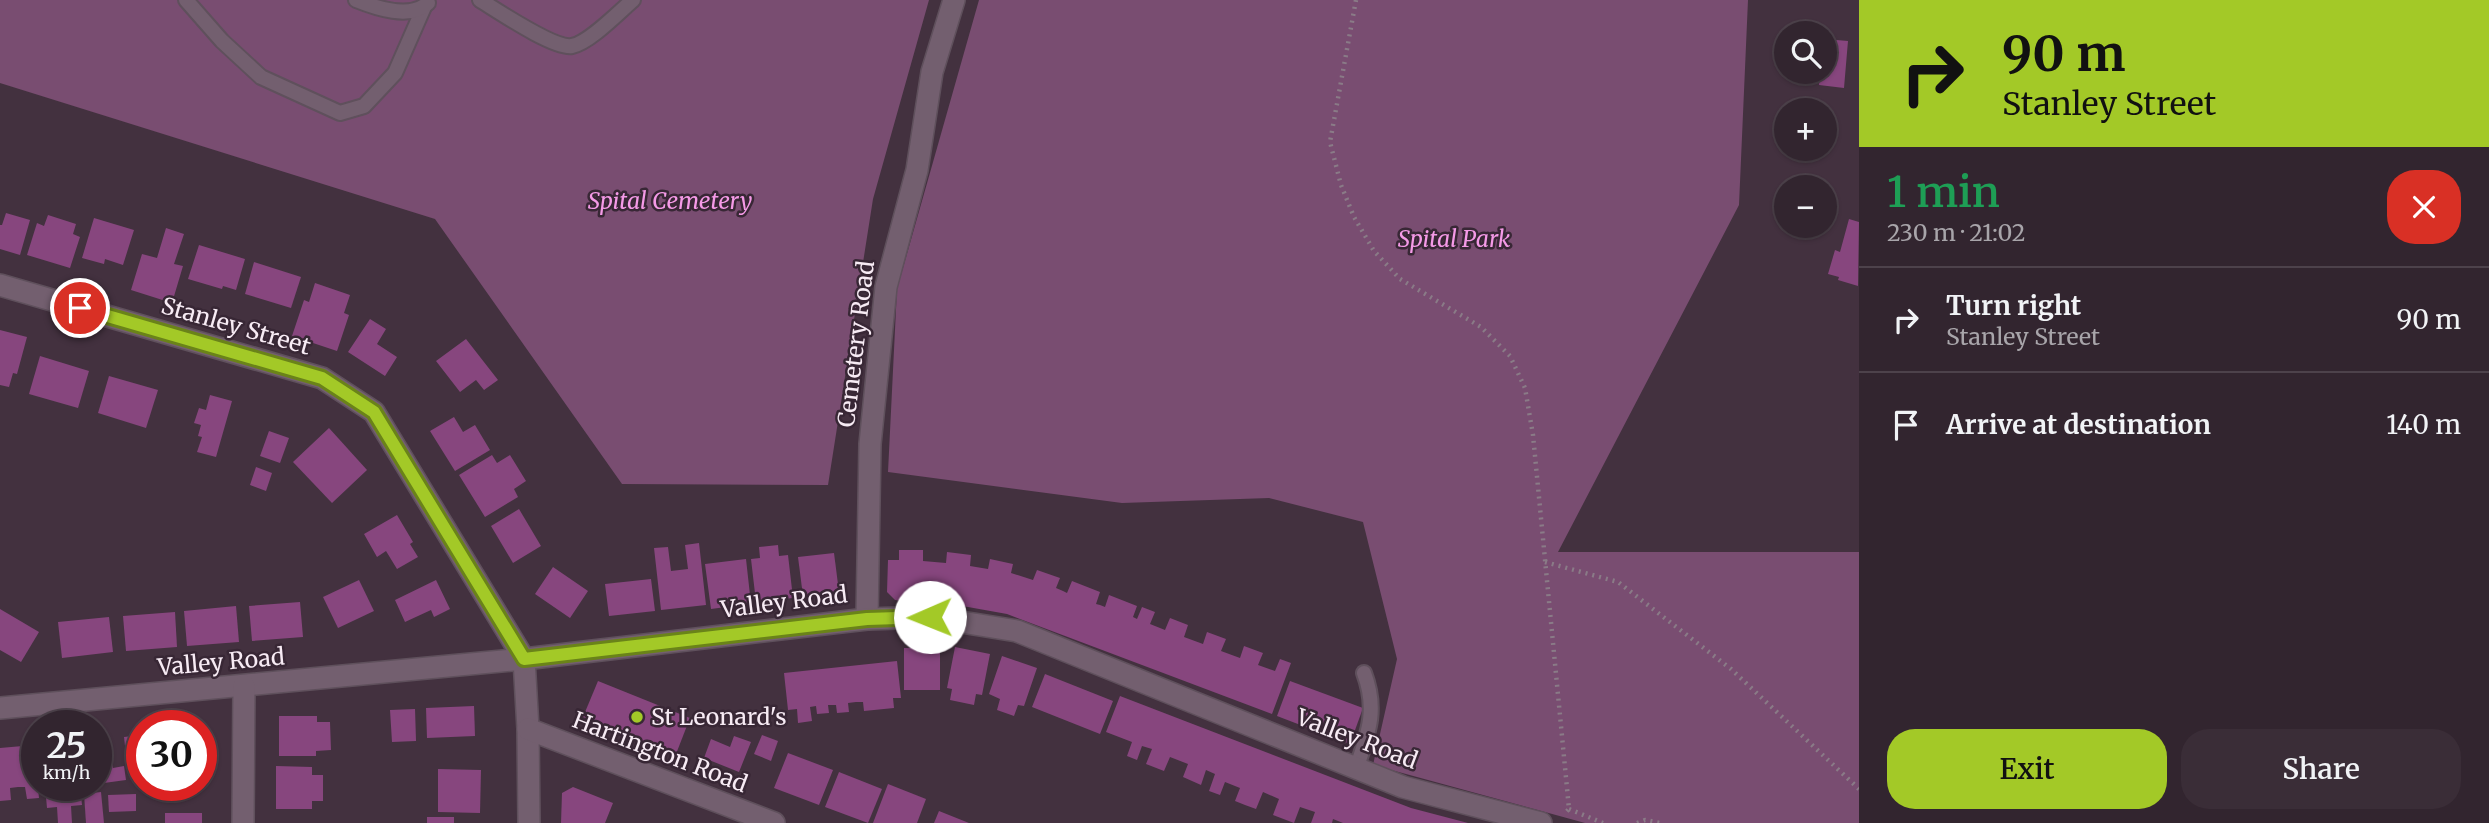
<!DOCTYPE html>
<html lang="en">
<head>
<meta charset="utf-8">
<style>
  body { margin:0; font-family:Merriweather,serif; background:#3a2d37; color:#f1f3f6; height:100vh; display:flex; flex-direction:column; font-size:26px; white-space:nowrap }
  * { box-sizing:border-box; margin:0 }
  p { font-size:23px; color:#a8a5aa }
  .icon { flex:none; width:38px; height:38px; fill:none; stroke:currentColor; stroke-width:2; stroke-linecap:round; stroke-linejoin:round }
  .map { position:relative; flex:1; overflow:hidden }
  .side { display:flex; flex-direction:column; background:#32252f; width:630px }
  .side>* { flex:none }
  .hud { background:#a3c927; color:#111; overflow:hidden }
  .tools { position:absolute; left:1774px; top:21px; display:grid; gap:14px }
  .tools a { display:grid; place-items:center; width:63px; height:63px; border-radius:50%; background:#32252f; box-shadow:0 2px 5px #0004,0 0 0 2px #4d424b; font-size:35px }
  .speed { position:absolute; left:21px; top:710px; display:flex; gap:14px; font-size:35px; font-weight:700; text-align:center }
  .speed>* { display:grid; place-content:center; width:91px; height:91px; border-radius:50%; background:#32252f; box-shadow:0 2px 5px #0004,0 0 0 2px #4d424b; line-height:1 }
  .speed small { font-size:18px; font-weight:400 }
  .speed .limit { border:10px solid #d22; background:#fff; color:#111 }
  .pin { position:absolute; display:grid; place-items:center; width:60px; height:60px; color:#fff; margin:-30px; border:4px solid #fff; border-radius:50%; box-shadow:0 2px 7px #0007 }
  .me { position:absolute; width:77px; margin:-38px; rotate:269deg; stroke-linejoin:round; filter:drop-shadow(0 0 5px #0008) }
  .turn { display:flex; align-items:center; gap:24px; height:147px; padding:0 28px; font-size:32px }
  .turn .icon { width:91px; height:91px; stroke-width:2.5 }
  .turn b { display:block; font-size:49px; line-height:60px }
  .round { display:grid; place-items:center; flex:none; width:74px; height:74px; border-radius:28px; background:#3a2d37 }
  .head { display:flex; align-items:center; justify-content:space-between; height:119px; padding:0 28px }
  h1 { font-size:42px; font-weight:600; line-height:52px; color:#1e9e55 }
  .cta { display:flex; gap:14px; margin-top:auto; padding:14px 28px }
  .cta a { flex:1; height:80px; border-radius:28px; background:#a3c927; color:#111; font-size:28px; font-weight:600; line-height:80px; text-align:center }
  .cta a+a { background:#3a2d37; color:#f1f3f6 }
  ul { padding:0; list-style:none }
  li { display:flex; align-items:center; gap:21px; height:105px; padding:0 28px; border-top:2px solid #4d424b }
  li div { flex:1 }
  li b { display:block; font-size:26px }
  li em { font-style:normal }
  main { display:flex; flex:1; min-height:0 }
  .map>svg:first-child { display:block }
  .green { fill:#794d71 }
  .building { fill:#87467e }
  .lines { fill:none; stroke-linecap:round; stroke-linejoin:round }
  .lane-casing { stroke:#5f505c; stroke-width:18 }
  .street-casing { stroke:#5f505c; stroke-width:24 }
  .path { stroke:#8a7b87; stroke-width:4.5; stroke-dasharray:2 5; stroke-linecap:butt }
  .lane { stroke:#735f6f; stroke-width:14 }
  .street { stroke:#735f6f; stroke-width:21 }
  .route-casing { stroke:#6a8319; stroke-width:18 }
  .route { stroke:#a3c927; stroke-width:12 }
  .poi-dot { fill:#a3c927; stroke:#382735; stroke-width:2.5 }
  .labels { text-anchor:middle; stroke-width:5; stroke-linejoin:round; paint-order:stroke }
  .park-label { font-size:23px; font-style:italic; fill:#f59ae7; stroke:#382735 }
  .street-label { font-size:23px; fill:#f7ebf4; stroke:#382735 }
  .poi-label { font-size:23px; fill:#f7ebf4; stroke:#382735; text-anchor:start }
</style>
</head>
<body>
<main>
<div class="map">
<svg width="1859" height="823" viewBox="0 0 1859 823">
  <rect width="100%" height="100%" fill="#43313f"/>
  <!-- green -->
  <g class="green">
    <path d="M 0,0 L 929,0 L 873,199 L 828,485 L 622,484 L 435,219 L 0,83 Z"/>
    <path d="M 979,0 L 1748,0 L 1739,205 L 1558,552 L 1859,552 L 1859,823 L 1585,823 L 1373,765 L 1397,659 L 1363,522 L 1269,498 L 1122,503 L 888,472 L 897,289 Z"/>
  </g>
  <!-- building -->
  <g class="building">
    <path d="M 1825,39 L 1848,41 L 1844,88 L 1819,85 L 1820,75 L 1805,74 L 1805,72 L 1825,72 Z"/>
    <path d="M 6,213 L 30,220 L 20,255 L 0,249 L 0,225 L 2,225 Z"/>
    <path d="M 48,215 L 76,224 L 73,234 L 80,237 L 70,268 L 27,255 L 37,223 L 44,226 Z"/>
    <path d="M 94,218 L 134,230 L 123,265 L 105,259 L 104,264 L 82,258 Z"/>
    <path d="M 1849,219 L 1859,222 L 1858,286 L 1838,280 L 1839,277 L 1828,274 L 1835,250 L 1840,252 Z"/>
    <path d="M 166,228 L 184,234 L 174,264 L 183,266 L 172,303 L 131,290 L 142,254 L 157,258 Z"/>
    <path d="M 199,245 L 245,259 L 236,290 L 223,286 L 222,289 L 188,279 Z"/>
    <path d="M 254,262 L 301,277 L 291,308 L 245,294 Z"/>
    <path d="M 315,283 L 350,295 L 344,313 L 349,315 L 337,351 L 292,336 L 304,300 L 309,302 Z"/>
    <path d="M 370,319 L 386,329 L 377,344 L 397,357 L 385,376 L 348,352 Z"/>
    <path d="M 0,330 L 27,337 L 17,374 L 13,373 L 9,387 L 0,385 Z"/>
    <path d="M 466,339 L 498,380 L 484,390 L 476,380 L 460,392 L 436,361 Z"/>
    <path d="M 40,356 L 89,371 L 78,408 L 29,394 Z"/>
    <path d="M 109,376 L 158,390 L 146,428 L 98,413 Z"/>
    <path d="M 210,395 L 232,401 L 216,457 L 197,452 L 202,437 L 198,436 L 201,425 L 194,423 L 199,408 L 206,410 Z"/>
    <path d="M 454,417 L 463,432 L 475,425 L 490,450 L 455,471 L 430,431 Z"/>
    <path d="M 329,428 L 367,470 L 332,503 L 293,462 Z"/>
    <path d="M 269,431 L 289,438 L 280,463 L 260,456 Z"/>
    <path d="M 492,455 L 497,463 L 510,455 L 526,481 L 514,489 L 518,497 L 485,517 L 459,475 Z"/>
    <path d="M 256,467 L 272,473 L 266,491 L 250,485 Z"/>
    <path d="M 519,509 L 541,546 L 513,563 L 491,526 Z"/>
    <path d="M 397,515 L 413,542 L 410,544 L 418,557 L 397,569 L 386,551 L 377,557 L 364,534 Z"/>
    <path d="M 699,543 L 706,605 L 661,610 L 654,548 L 668,547 L 671,571 L 688,569 L 685,545 Z"/>
    <path d="M 778,545 L 779,556 L 788,555 L 793,598 L 756,602 L 751,559 L 760,558 L 759,547 Z"/>
    <path d="M 899,550 L 923,550 L 923,561 L 946,563 L 947,552 L 971,555 L 970,566 L 988,569 L 990,559 L 1013,564 L 1011,573 L 1033,580 L 1037,570 L 1060,578 L 1056,588 L 1063,591 L 1067,593 L 1072,581 L 1100,592 L 1096,604 L 1100,605 L 1105,607 L 1109,595 L 1137,606 L 1133,617 L 1137,619 L 1142,607 L 1155,612 L 1150,624 L 1165,630 L 1170,618 L 1188,625 L 1184,637 L 1203,644 L 1207,632 L 1226,639 L 1221,651 L 1240,658 L 1244,646 L 1263,653 L 1258,665 L 1275,671 L 1280,659 L 1291,663 L 1272,714 L 1007,614 L 929,600 L 909,602 L 895,600 L 887,592 L 888,560 L 899,560 Z"/>
    <path d="M 834,553 L 839,592 L 803,596 L 798,557 Z"/>
    <path d="M 746,559 L 751,604 L 735,606 L 734,602 L 730,602 L 725,603 L 726,607 L 711,609 L 705,564 Z"/>
    <path d="M 553,567 L 588,591 L 570,618 L 535,594 Z"/>
    <path d="M 651,579 L 655,611 L 609,616 L 605,584 Z"/>
    <path d="M 359,580 L 374,611 L 338,628 L 323,597 Z"/>
    <path d="M 436,580 L 450,609 L 434,617 L 431,610 L 405,622 L 395,600 Z"/>
    <path d="M 300,602 L 303,637 L 252,641 L 249,606 Z"/>
    <path d="M 236,606 L 239,642 L 187,646 L 184,611 Z"/>
    <path d="M 0,609 L 39,632 L 21,662 L 0,650 Z"/>
    <path d="M 175,612 L 177,647 L 126,651 L 123,616 Z"/>
    <path d="M 109,617 L 113,652 L 62,658 L 58,622 Z"/>
    <path d="M 955,647 L 990,654 L 982,695 L 976,694 L 974,705 L 950,700 L 952,689 L 947,688 Z"/>
    <rect x="904" y="648" width="36" height="42"/>
    <path d="M 1002,656 L 1037,668 L 1024,706 L 1018,705 L 1014,716 L 997,710 L 1000,699 L 989,694 Z"/>
    <path d="M 897,661 L 901,698 L 893,698 L 894,708 L 864,711 L 863,702 L 856,702 L 848,703 L 849,712 L 837,713 L 836,705 L 828,705 L 829,713 L 817,714 L 816,706 L 810,707 L 812,721 L 798,723 L 797,709 L 788,710 L 784,673 Z"/>
    <path d="M 1045,674 L 1113,701 L 1100,734 L 1032,707 Z"/>
    <path d="M 598,681 L 690,718 L 676,754 L 583,717 Z"/>
    <path d="M 1290,681 L 1363,708 L 1350,744 L 1277,716 Z"/>
    <path d="M 1120,696 L 1411,808 L 1468,823 L 1343,823 L 1333,819 L 1332,823 L 1311,823 L 1315,812 L 1300,807 L 1294,823 L 1273,815 L 1279,799 L 1263,792 L 1256,809 L 1245,805 L 1235,801 L 1240,788 L 1225,782 L 1220,795 L 1209,791 L 1215,774 L 1206,770 L 1201,785 L 1183,777 L 1188,764 L 1170,757 L 1164,771 L 1146,764 L 1152,749 L 1142,746 L 1137,760 L 1127,756 L 1132,742 L 1106,732 Z"/>
    <path d="M 474,706 L 475,736 L 427,738 L 426,708 Z"/>
    <path d="M 415,709 L 416,741 L 392,742 L 390,710 Z"/>
    <path d="M 279,716 L 317,716 L 317,722 L 330,722 L 331,750 L 316,751 L 316,756 L 279,756 Z"/>
    <path d="M 142,735 L 142,772 L 128,773 L 124,737 Z"/>
    <path d="M 762,735 L 778,741 L 771,761 L 754,754 Z"/>
    <path d="M 734,736 L 751,742 L 739,772 L 704,758 L 711,739 L 730,747 Z"/>
    <path d="M 109,740 L 113,768 L 124,766 L 126,780 L 104,783 L 98,741 Z"/>
    <path d="M 34,745 L 39,798 L 27,799 L 25,787 L 18,787 L 10,788 L 11,800 L 0,801 L 0,748 Z"/>
    <path d="M 788,753 L 833,770 L 819,805 L 774,788 Z"/>
    <path d="M 276,766 L 312,767 L 312,775 L 323,775 L 323,801 L 312,801 L 312,809 L 276,809 Z"/>
    <path d="M 438,769 L 481,770 L 480,813 L 438,812 Z"/>
    <path d="M 839,772 L 882,789 L 868,823 L 825,807 Z"/>
    <path d="M 888,784 L 926,799 L 917,823 L 873,823 Z"/>
    <path d="M 45,786 L 80,786 L 82,805 L 71,806 L 72,823 L 58,823 L 57,807 L 47,808 Z"/>
    <path d="M 573,787 L 613,803 L 605,823 L 561,823 L 562,793 Z"/>
    <path d="M 101,792 L 104,823 L 86,823 L 84,794 Z"/>
    <path d="M 136,794 L 136,811 L 109,812 L 108,795 Z"/>
    <path d="M 939,811 L 969,823 L 934,823 Z"/>
    <rect x="165" y="813" width="37" height="10"/>
    <rect x="427" y="817" width="27" height="6"/>
  </g>
  <g class="lines">
    <!-- lane casing -->
    <g class="lane-casing">
      <g id="lane">
        <path d="M 186,0 L 222,41 L 261,77 L 340,113 L 364,106 L 395,73 L 424,7"/>
        <path d="M 356,0 C 376,8 410,20 428,3"/>
        <path d="M 480,0 C 498,11 554,49 572,46 C 589,43 619,12 633,0"/>
        <path d="M 1356,769 C 1368,734 1378,710 1364,673"/>
      </g>
    </g>
    <!-- street casing -->
    <g class="street-casing">
      <g id="street">
        <path d="M 0,285 L 322,378 L 374,412 L 524,659 L 528,729 L 529,823"/>
        <path d="M 867,619 L 870,444 L 886,287 L 917,170 L 932,72 L 954,0"/>
        <path d="M 0,708 L 524,659 L 867,619 L 930,617 L 1017,631 L 1403,787 L 1541,823"/>
        <path d="M 528,729 L 774,823"/>
        <path d="M 243,823 L 244,686"/>
      </g>
    </g>
    <!-- path -->
    <g class="path">
      <path d="M 1356,0 L 1330,142 L 1341,185 L 1354,217 L 1374,251 L 1400,279 L 1481,327 L 1510,356 L 1525,388 L 1533,435 L 1569,809 L 1564,814"/>
      <path d="M 1545,562 L 1618,582 L 1731,669 L 1859,789"/>
      <path d="M 1569,809 L 1603,823"/>
      <path d="M 1637,823 L 1645,820 L 1660,823"/>
    </g>
    <!-- lane -->
    <use href="#lane" class="lane"/>
    <!-- street -->
    <use href="#street" class="street"/>
  </g>
  <g class="lines">
    <!-- route casing -->
    <g class="route-casing">
      <path id="route" d="M 80,308 L 322,378 L 374,412 L 524,659 L 867,619 L 930,617"/>
    </g>
    <!-- route -->
    <use href="#route" class="route"/>
  </g>
  <!-- markers -->
  <circle class="poi-dot" cx="637" cy="717" r="7"/>
  <g class="labels">
    <!-- park labels -->
    <g class="park-label">
      <text x="670" y="209">Spital Cemetery</text>
      <text x="1454" y="247">Spital Park</text>
    </g>
    <!-- street labels -->
    <g class="street-label">
      <text transform="translate(236 326) rotate(16)" y="8">Stanley Street</text>
      <text transform="translate(856 344) rotate(-83)" y="8">Cemetery Road</text>
      <text transform="translate(784 602) rotate(-7)" y="8">Valley Road</text>
      <text transform="translate(221 662) rotate(-5)" y="8">Valley Road</text>
      <text transform="translate(1357 739) rotate(21)" y="8">Valley Road</text>
      <text transform="translate(660 752) rotate(21)" y="8">Hartington Road</text>
    </g>
    <!-- poi labels -->
    <g class="poi-label">
      <text x="651" y="725">St Leonard's</text>
    </g>
  </g>
</svg>
<div class="tools">
<a><svg class="icon" aria-label="search" viewBox="0 0 24 24"><circle cx="10" cy="10" r="6"/><path d="M15 15l6 6"/></svg></a>
<a>+</a>
<a>−</a>
</div>
<div class="speed"><div>25<small>km/h</small></div><div class="limit">30</div></div>
<div class="pin" style="left:80px;top:308px;background:#d93025"><svg class="icon" aria-label="arrive" viewBox="0 0 24 24"><path d="M6 21V4h12l-3 4 3 4H6"/></svg></div>
<svg class="me" style="left:930px;top:617px" viewBox="-20 -20 40 40"><circle r="19" fill="#fff"/><path d="M0-13L10 11 0 6-10 11z" fill="#a3c927"/></svg>
</div>
<section class="side">
<div class="hud">
<div class="turn"><svg class="icon" aria-label="right" viewBox="0 0 24 24"><path d="M7 20v-9h11M14 6l5 5-5 5"/></svg><div><b>90 m</b>Stanley Street</div></div>
</div>
<div class="head"><div><h1>1 min</h1><p>230 m · 21:02</p></div><a class="round" style="background:#d93025;color:#fff"><svg class="icon" aria-label="close" viewBox="0 0 24 24"><path d="M6 6l12 12M18 6L6 18"/></svg></a></div>
<ul>
<li><svg class="icon" aria-label="right" viewBox="0 0 24 24"><path d="M7 20v-9h11M14 6l5 5-5 5"/></svg><div><b>Turn right</b><p>Stanley Street</p></div><em>90 m</em></li>
<li><svg class="icon" aria-label="arrive" viewBox="0 0 24 24"><path d="M6 21V4h12l-3 4 3 4H6"/></svg><div><b>Arrive at destination</b></div><em>140 m</em></li>
</ul>
<div class="cta"><a>Exit</a><a>Share</a></div>
</section>
</main>
</body>
</html>
